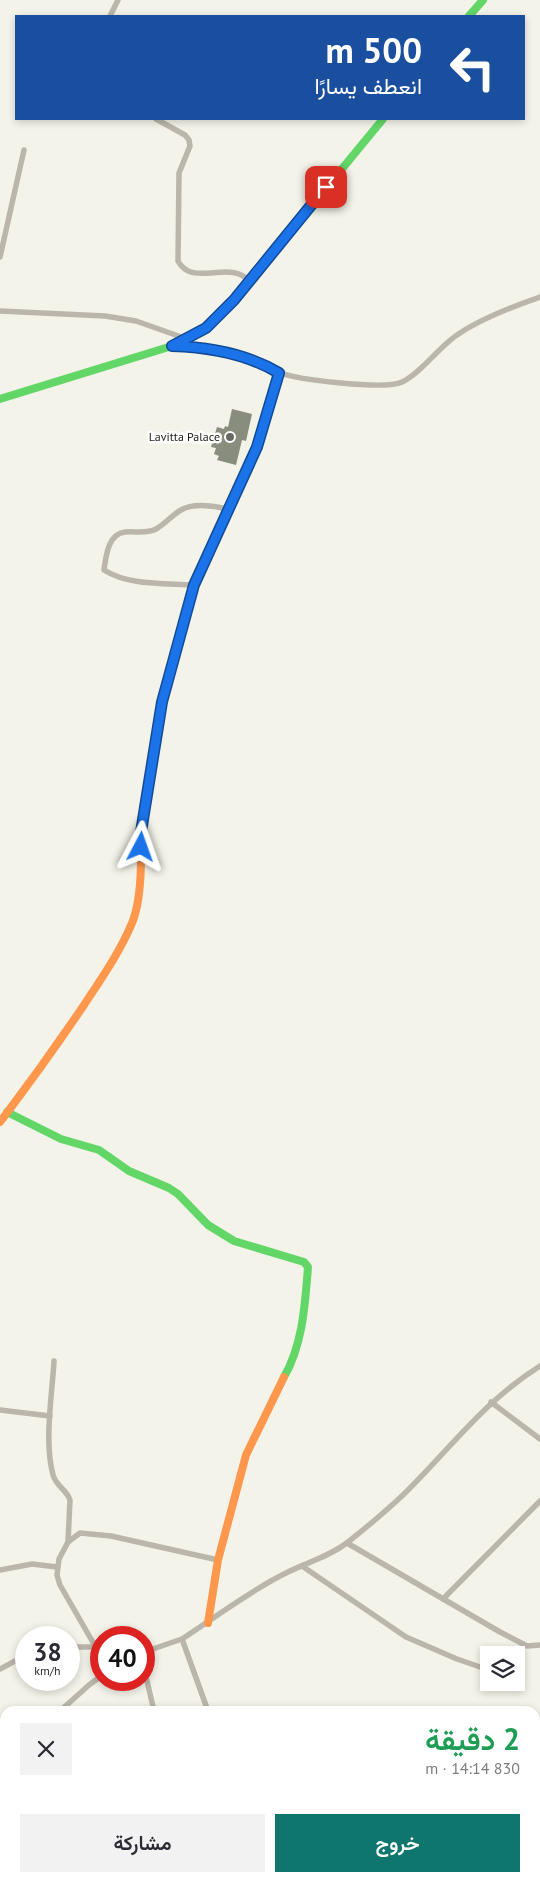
<!DOCTYPE html>
<html lang="ar">
<head>
<meta charset="utf-8">
<style>
  body { margin:0; font-family:"PT Sans",Vazirmatn,sans-serif; background:#f2f2f3; color:#2b2b33; direction:rtl; height:100vh; display:flex; flex-direction:column; font-size:19px; white-space:nowrap }
  * { box-sizing:border-box; margin:0 }
  p { font-size:16px; color:#7c7c81 }
  .icon { flex:none; width:28px; height:28px; fill:none; stroke:currentColor; stroke-width:2; stroke-linecap:round; stroke-linejoin:round }
  .map { position:relative; flex:1; overflow:hidden; direction:ltr }
  .panel { position:absolute; left:0px; top:1706px; width:540px; height:176px; display:flex; flex-direction:column; background:#fff; border-radius:15px 15px 0 0; box-shadow:0 2px 8px #0003; direction:rtl }
  .panel>* { flex:none }
  .banner { position:absolute; left:15px; top:15px; width:510px; height:105px; border-radius:0px; box-shadow:0 2px 8px #0003; direction:rtl; background:#1a4fa0; color:#fff; overflow:hidden }
  .controls { position:absolute; left:480px; top:1646px; display:grid; gap:10px }
  .controls a { display:grid; place-items:center; width:45px; height:45px; border-radius:0px; background:#fff; box-shadow:0 2px 8px #0003; font-size:25px }
  .speed { position:absolute; left:15px; top:1626px; display:flex; gap:10px; font-size:25px; font-weight:700; text-align:center }
  .speed>* { display:grid; place-content:center; width:65px; height:65px; border-radius:50%; background:#fff; box-shadow:0 2px 8px #0003; line-height:1 }
  .speed small { font-size:12px; font-weight:400 }
  .speed .limit { border:8px solid #d22; background:#fff; color:#111 }
  .pin { position:absolute; display:grid; place-items:center; width:42px; height:42px; color:#fff; margin:-21px; border-radius:10px; box-shadow:0 2px 8px #0006 }
  .me { position:absolute; width:55px; margin:-28px; rotate:4deg; stroke-linejoin:round; filter:drop-shadow(0 0 4px #0008) }
  .turn { display:flex; align-items:center; gap:18px; height:105px; padding:0 20px; font-size:22px }
  .turn .icon { width:65px; height:65px; stroke-width:2.5 }
  .turn b { display:block; font-size:35px; line-height:42px }
  .round { display:grid; place-items:center; flex:none; width:52px; height:52px; border-radius:0px; background:#f2f2f3 }
  .headline { display:flex; align-items:center; justify-content:space-between; height:85px; padding:0 20px }
  h1 { font-size:30px; font-weight:600; line-height:38px; color:#1e9e55 }
  .button { display:flex; gap:10px; margin-top:auto; padding:10px 20px }
  .button a { flex:1; height:58px; border-radius:0px; background:#0f766e; color:#fff; font-size:20px; font-weight:600; line-height:58px; text-align:center }
  .button a+a { background:#f2f2f3; color:#2b2b33 }
  .map>svg:first-child { display:block }
  .building { fill:#898d7d }
  .lines { fill:none; stroke-linecap:round; stroke-linejoin:round }
  .street { stroke:#bab6ab; stroke-width:5.5 }
  .fast { stroke:#63d668; stroke-width:8 }
  .slow { stroke:#ff974d; stroke-width:8 }
  .route-casing { stroke:#114b97; stroke-width:12 }
  .route { stroke:#1a73e8; stroke-width:9 }
  .poi-dot { fill:#696961; stroke:#fff; stroke-width:2 }
  .labels { text-anchor:middle; stroke-width:5; stroke-linejoin:round; paint-order:stroke }
  .poi-label { font-size:12px; fill:#1e1e18; stroke:#fff; text-anchor:end }
</style>
</head>
<body>
<div class="map">
<svg width="540" height="1882" viewBox="0 0 540 1882">
  <rect width="100%" height="100%" fill="#f3f3e9"/>
  <!-- building -->
  <path class="building" d="M 232,409 L 252,414 L 246,441 L 242,440 L 236,465 L 217,460 L 219,456 L 214,454 L 216,448 L 211,447 L 217,427 L 224,429 L 225,426 L 228,427 Z"/>
  <g class="lines">
    <!-- street -->
    <g class="street">
      <path d="M 110,16 L 118,0"/>
      <path d="M 156,119 L 185,135 L 189,140 L 190,146 L 179,173 L 178,261 C 192,288 231,259 249,281"/>
      <path d="M 0,257 L 24,150"/>
      <path d="M 0,311 L 105,316 L 136,321 L 187,339"/>
      <path d="M 172,346 C 192,347 213,348 232,354 C 243,357 255,360 265,364 C 270,366 273,370 278,372 C 297,380 385,390 402,382 C 419,375 440,346 457,335 C 480,319 514,306 540,297"/>
      <path d="M 194,585 C 166,583 129,586 104,570 C 106,556 108,534 125,532 C 136,531 146,534 156,529 C 165,524 172,515 181,510 C 195,502 215,507 230,509"/>
      <path d="M 54,1361 C 52,1396 44,1441 53,1475 C 56,1486 67,1490 70,1500 L 68,1542"/>
      <path d="M 491,1402 L 540,1439"/>
      <path d="M 0,1410 L 50,1416"/>
      <path d="M 347,1543 L 500,1632 L 527,1646 L 540,1645"/>
      <path d="M 302,1566 L 406,1637 L 457,1659 L 483,1668"/>
      <path d="M 0,1570 L 32,1564 L 57,1567"/>
      <path d="M 443,1599 L 540,1501"/>
      <path d="M 182,1639 C 216,1617 248,1592 284,1574 C 305,1563 329,1557 348,1542 C 367,1527 386,1511 403,1495 C 449,1450 484,1401 540,1366"/>
      <path d="M 95,1646 L 60,1585 L 57,1575 L 59,1559 L 68,1542 L 80,1533 L 111,1536 L 218,1560"/>
      <path d="M 69,1647 L 101,1647"/>
      <path d="M 144,1652 L 182,1639 L 208,1711"/>
      <path d="M 144,1668 L 154,1711"/>
      <path d="M 0,1669 L 26,1655"/>
      <path d="M 60,1711 L 89,1685 L 101,1676"/>
      <path d="M 0,1831 L 5,1825"/>
    </g>
    <!-- fast -->
    <g class="fast">
      <path d="M 469,16 L 483,0"/>
      <path d="M 0,399 L 172,346 L 206,328 L 234,300 L 383,119"/>
      <path d="M 141,856 L 141,833 L 162,702 L 194,585 L 217,534"/>
      <path d="M 7,1112 L 61,1139 L 99,1150 L 129,1171 L 169,1188 L 178,1194 L 208,1225 L 234,1241 L 304,1262 L 308,1267 C 305,1304 303,1344 284,1377"/>
      <path d="M 365,1878 L 385,1882"/>
    </g>
    <!-- slow -->
    <g class="slow">
      <path d="M 217,534 L 257,447 L 279,373"/>
      <path d="M 0,1122 C 29,1084 57,1045 84,1005 C 101,979 120,952 132,923 C 140,904 141,876 141,856"/>
      <path d="M 208,1623 L 218,1560 L 246,1455 L 284,1377"/>
      <path d="M 186,1882 L 240,1878 L 279,1878"/>
    </g>
  </g>
  <g class="lines">
    <!-- route casing -->
    <g class="route-casing">
      <path id="route" d="M 141,847 L 141,832 L 162,702 L 194,585 L 257,447 L 279,373 C 247,354 209,347 172,346 L 206,328 L 234,300 L 326,187"/>
    </g>
    <!-- route -->
    <use href="#route" class="route"/>
  </g>
  <!-- markers -->
  <circle class="poi-dot" cx="230" cy="437" r="5"/>
  <g class="labels">
    <!-- poi labels -->
    <g class="poi-label">
      <text x="220" y="441">Lavitta Palace</text>
    </g>
  </g>
</svg>
<div class="controls">
<a><svg class="icon" aria-label="layers" viewBox="0 0 24 24"><path d="M12 4l9 5-9 5-9-5zM3 14l9 5 9-5"/></svg></a>
</div>
<div class="speed"><div>38<small>km/h</small></div><div class="limit">40</div></div>
<div class="pin" style="left:326px;top:187px;background:#d93025"><svg class="icon" aria-label="arrive" viewBox="0 0 24 24"><path d="M6 21V4h12l-3 4 3 4H6"/></svg></div>
<svg class="me" style="left:141px;top:847px" viewBox="-20 -20 40 40"><path d="M0-17L14 15 0 8-14 15z" fill="#1a73e8" stroke="#fff" stroke-width="4"/></svg>
<div class="banner">
<div class="turn"><svg class="icon" aria-label="left" viewBox="0 0 24 24"><path d="M17 20v-9H6M10 6l-5 5 5 5"/></svg><div><b>500 m</b>انعطف يسارًا</div></div>
</div>
<section class="panel">
<div class="headline"><div><h1>2 دقيقة</h1><p>830 m · 14:14</p></div><a class="round"><svg class="icon" aria-label="close" viewBox="0 0 24 24"><path d="M6 6l12 12M18 6L6 18"/></svg></a></div>
<div class="button"><a>خروج</a><a>مشاركة</a></div>
</section>
</div>
</body>
</html>
